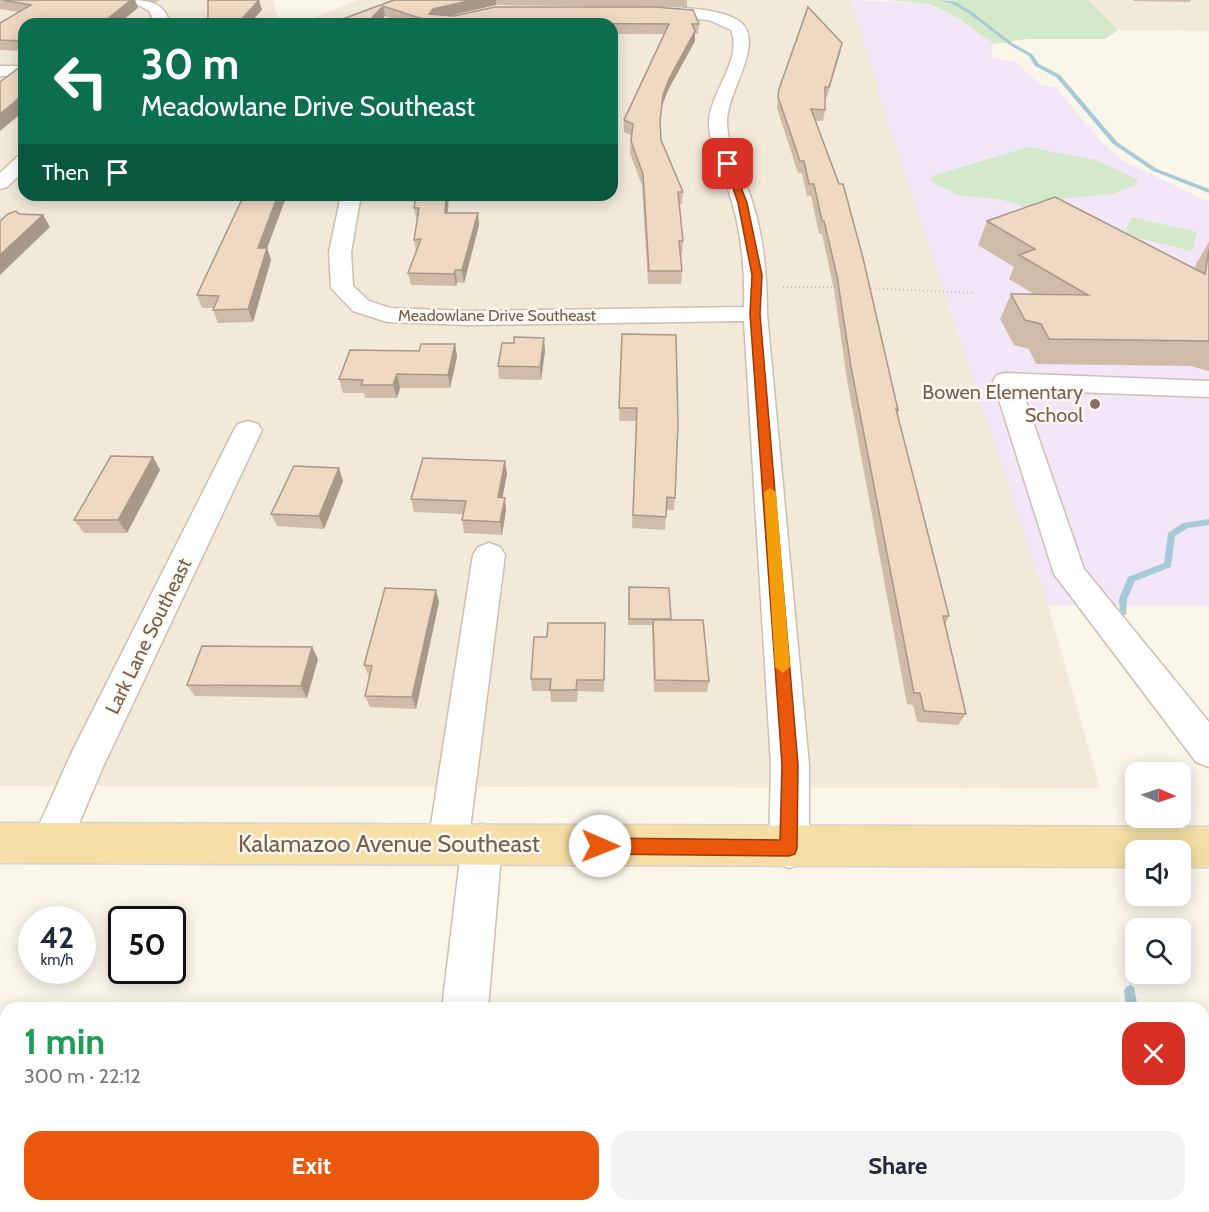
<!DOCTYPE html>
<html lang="en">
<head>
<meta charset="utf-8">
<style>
  body { margin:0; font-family:Cabin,sans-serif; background:#f2f2f3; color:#1f2937; height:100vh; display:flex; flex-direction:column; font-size:22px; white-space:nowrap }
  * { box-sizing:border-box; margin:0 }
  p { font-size:20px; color:#747a83 }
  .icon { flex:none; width:33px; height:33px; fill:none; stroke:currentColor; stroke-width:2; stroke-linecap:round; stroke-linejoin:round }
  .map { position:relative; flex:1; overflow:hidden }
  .side { position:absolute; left:0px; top:1002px; width:1209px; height:210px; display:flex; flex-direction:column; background:#fff; border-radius:18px 18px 0 0; box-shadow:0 3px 15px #0003 }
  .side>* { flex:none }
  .guide { position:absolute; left:18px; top:18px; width:600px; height:183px; border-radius:18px; box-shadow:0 3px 15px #0003; background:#0b6e4f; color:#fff; overflow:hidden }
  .needle { width:39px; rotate:92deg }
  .fabs { position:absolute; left:1125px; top:762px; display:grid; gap:12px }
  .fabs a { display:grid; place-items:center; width:66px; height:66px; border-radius:12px; background:#fff; box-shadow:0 3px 15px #0003; font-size:30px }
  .speed { position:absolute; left:18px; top:906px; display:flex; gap:12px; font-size:30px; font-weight:700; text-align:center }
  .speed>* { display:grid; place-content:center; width:78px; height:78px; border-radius:50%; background:#fff; box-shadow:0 3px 15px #0003; line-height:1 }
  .speed small { font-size:15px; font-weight:400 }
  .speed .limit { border:3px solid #111; border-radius:9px; background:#fff; color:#111 }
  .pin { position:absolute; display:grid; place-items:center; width:51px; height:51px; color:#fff; margin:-26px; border-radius:12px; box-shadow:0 3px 9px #0006 }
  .me { position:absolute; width:66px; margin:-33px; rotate:91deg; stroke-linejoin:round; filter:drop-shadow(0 0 4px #0008) }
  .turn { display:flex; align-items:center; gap:21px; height:126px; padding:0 24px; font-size:27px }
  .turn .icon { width:78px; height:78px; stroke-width:2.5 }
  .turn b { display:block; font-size:42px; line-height:51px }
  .then { display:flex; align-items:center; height:57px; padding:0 24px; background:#0003; gap:12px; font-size:22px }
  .round { display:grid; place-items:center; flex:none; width:63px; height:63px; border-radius:18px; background:#f2f2f3 }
  .summary { display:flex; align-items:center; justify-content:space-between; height:102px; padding:0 24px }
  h1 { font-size:36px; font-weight:700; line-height:45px; color:#1e9e55 }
  .button { display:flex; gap:12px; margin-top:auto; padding:12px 24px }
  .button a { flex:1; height:69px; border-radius:18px; background:#ea580c; color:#fff; font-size:24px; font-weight:700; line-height:69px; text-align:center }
  .button a+a { background:#f2f2f3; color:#1f2937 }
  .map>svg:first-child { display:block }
  .residential { fill:#f3e9d9 }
  .education { fill:#f3e6f8 }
  .green { fill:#d3e9c9 }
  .water { fill:#bfdce4; stroke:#a6cad6; stroke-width:1.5 }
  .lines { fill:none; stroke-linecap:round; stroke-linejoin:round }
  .stream { fill:#a6cad6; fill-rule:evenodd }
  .minor-casing { stroke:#cdbfb0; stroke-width:3 }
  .major-casing { stroke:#d8d2cd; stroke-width:3 }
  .path { stroke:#d5bca6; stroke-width:2; stroke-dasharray:1 3; stroke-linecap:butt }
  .minor { fill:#fff; fill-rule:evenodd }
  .major { fill:#f5dfa7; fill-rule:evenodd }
  .wall { fill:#cebba8 }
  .shaded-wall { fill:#a79888 }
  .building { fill:#efd9c3; stroke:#a79888; stroke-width:1.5 }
  .route { fill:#ea580c; stroke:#983908; stroke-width:1.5 }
  .slow { fill:#f59e0b }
  .education-dot { fill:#8d6e63; stroke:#fefaf1; stroke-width:2 }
  .labels { text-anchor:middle; stroke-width:5; stroke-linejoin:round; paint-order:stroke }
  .far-street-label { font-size:16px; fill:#75604e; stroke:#fefaf1 }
  .education-label { font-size:20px; fill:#785e54; stroke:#fefaf1; text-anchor:end }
  .street-label { font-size:20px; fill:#75604e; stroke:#fefaf1 }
  .near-street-label { font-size:24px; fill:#75604e; stroke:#fefaf1 }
</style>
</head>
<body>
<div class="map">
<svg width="1209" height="1212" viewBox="0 0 1209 1212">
  <rect width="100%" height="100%" fill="#fbf6ea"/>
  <!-- residential -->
  <g class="residential">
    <path d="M 0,0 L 273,0 L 280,24 L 24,24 L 24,195 L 612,195 L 612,24 L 299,24 L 358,0 L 851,0 L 897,150 L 1048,605 L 1100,788 L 0,786 Z"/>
    <path d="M 1088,0 L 1209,0 L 1209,31 L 1118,30 Z"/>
  </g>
  <!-- education -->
  <path class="education" d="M 851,0 L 928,4 L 957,17 L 994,44 L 990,57 L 1016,62 L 1041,85 L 1056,87 L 1099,139 L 1123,161 L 1209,202 L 1209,606 L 1048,605 L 897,150 Z"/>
  <!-- green -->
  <g class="green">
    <path d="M 888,0 L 1088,0 L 1118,30 L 1105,39 L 1026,39 L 994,44 L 957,17 L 929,4 Z"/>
    <path d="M 1028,147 L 1096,160 L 1137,179 L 1137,184 L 1113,194 L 1068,198 L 1051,204 L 1037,203 L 1024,207 L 1003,200 L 958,195 L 931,181 L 932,176 Z"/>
    <path d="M 1131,217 L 1197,232 L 1192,251 L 1124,235 Z"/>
  </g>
  <!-- water -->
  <path class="water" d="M 1052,1206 L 1158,1206 L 1157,1212 L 1048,1212 Z"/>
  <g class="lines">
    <!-- stream -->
    <g class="stream">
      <path d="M 939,0 L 955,2 L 972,12 L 1012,43 L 1032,54 L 1039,64 L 1060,75 L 1117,142 L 1157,169 L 1209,189 L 1209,193 L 1153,171 L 1113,144 L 1056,77 L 1035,66 L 1029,56 L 1010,45 L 970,14 L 953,4 Z"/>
      <path d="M 1209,519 L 1209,525 L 1188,528 L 1175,536 L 1171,567 L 1135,581 L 1127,599 L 1126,615 L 1120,615 L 1119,599 L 1128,577 L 1164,563 L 1168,533 L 1183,523 Z"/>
      <path d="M 1130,985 L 1134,987 L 1138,1008 L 1126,1008 L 1124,991 L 1126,987 Z"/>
    </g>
    <!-- minor casing -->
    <g class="minor-casing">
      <g id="minor">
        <path d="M 129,0 C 148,0 165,2 170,24 L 156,24 L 149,11 Z"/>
        <path d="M 649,7 C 671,7 732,7 745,27 C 760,51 726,95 727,123 C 728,151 744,176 752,201 C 764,238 767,276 767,314 L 809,765 L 809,848 L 803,862 L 789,868 L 775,862 L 769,848 L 771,765 L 744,321 L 468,325 L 387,322 L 353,311 L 331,288 L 329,252 L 341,195 L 361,195 L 351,252 L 353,286 L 369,301 L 390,308 L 468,311 L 744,307 C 745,272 742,236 732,202 C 725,176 709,150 709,122 C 710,92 743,60 731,30 L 709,20 L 644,14 L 644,8 Z"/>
        <rect x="0" y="66" width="24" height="10"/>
        <path d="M 24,155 L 24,171 L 7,187 L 0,189 L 0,173 L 17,157 Z"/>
        <path d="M 1006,373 L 1209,381 L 1209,397 L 1022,390 L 1084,569 L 1209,722 L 1209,767 L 1196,762 L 1054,574 L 993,381 L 997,375 Z"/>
        <path d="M 248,421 L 258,424 L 262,430 L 102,769 L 65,857 L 51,863 L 37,857 L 31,843 L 71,754 L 234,430 L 238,424 Z"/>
        <path d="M 489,543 L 500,547 L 505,555 L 470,829 L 482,824 L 496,830 L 502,844 L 488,1008 L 442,1008 L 460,859 L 448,864 L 434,858 L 428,844 L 473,555 L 478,547 Z"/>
        <path d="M 409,1206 L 461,1206 L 460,1212 L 408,1212 Z"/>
        <path d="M 587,1206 L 643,1206 L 641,1212 L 585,1212 Z"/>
      </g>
    </g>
    <!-- major casing -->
    <g class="major-casing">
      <path id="major" d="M 0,823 L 1209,827 L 1209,867 L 1180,867 L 1180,850 L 1136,850 L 1136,867 L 0,863 Z"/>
    </g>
    <!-- path -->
    <g class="path">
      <path d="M 783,287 L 839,287"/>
      <path d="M 867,288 L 974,293"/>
    </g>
    <!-- minor -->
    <use href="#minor" class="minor"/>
    <!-- major -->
    <use href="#major" class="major"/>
  </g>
  <!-- wall -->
  <g class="wall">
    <path d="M 0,0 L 135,0 L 138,8 L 24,24 L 24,51 L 0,50 L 0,23 L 19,12 L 0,9 Z"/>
    <path d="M 141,0 L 160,0 L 156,2 Z"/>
    <path d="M 394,0 L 687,0 L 687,7 L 496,5 L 449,16 L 699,24 L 698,34 L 695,34 L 695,41 L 668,90 L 662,106 L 660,125 L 661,140 L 683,192 L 682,204 L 679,204 L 683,241 L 682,254 L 680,254 L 682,271 L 681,284 L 648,284 L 642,186 L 630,153 L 631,135 L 624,132 L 624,120 L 664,34 L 612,34 L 612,24 L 409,24 L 385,16 L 329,24 Z"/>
    <path d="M 1133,0 L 1191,0 L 1190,2 L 1134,1 Z"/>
    <path d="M 842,43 L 840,53 L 826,99 L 825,99 L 825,110 L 823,121 L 815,121 L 898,410 L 897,414 L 949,616 L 945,625 L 966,714 L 958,725 L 917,722 L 913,705 L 907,704 L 847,380 L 834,289 L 822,234 L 819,234 L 811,196 L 807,196 L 802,173 L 798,173 L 777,108 L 779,89 Z"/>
    <path d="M 244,195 L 287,195 L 267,248 L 271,260 L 253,322 L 218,323 L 213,310 L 214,308 L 202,308 L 197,295 Z"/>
    <path d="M 416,195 L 449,195 L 448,213 L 478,213 L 479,225 L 464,283 L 457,282 L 456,286 L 411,285 L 408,273 L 416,252 L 414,240 L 417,221 L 414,208 Z"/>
    <path d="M 987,221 L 1195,268 L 1196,264 L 1209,242 L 1209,371 L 1190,366 L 1036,364 L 1029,349 L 1014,345 L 1000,319 L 1011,294 L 1034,294 L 1009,279 L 1014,267 L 978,245 Z"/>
    <path d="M 622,334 L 675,498 L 674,510 L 666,510 L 665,530 L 632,528 L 636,421 L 619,421 Z"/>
    <path d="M 514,343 L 545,351 L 541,380 L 499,379 L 498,366 Z"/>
    <path d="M 455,344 L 457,357 L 450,388 L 400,388 L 397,398 L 365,398 L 364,393 L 343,393 L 339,379 L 419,351 Z"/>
    <path d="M 153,457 L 160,470 L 127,533 L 84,533 L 74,520 Z"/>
    <path d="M 507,474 L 502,497 L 506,510 L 502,535 L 464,533 L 462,520 L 463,514 L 414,512 L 411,499 Z"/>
    <path d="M 343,481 L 324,529 L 277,526 L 271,514 Z"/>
    <path d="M 629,587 L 671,620 L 709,681 L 707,692 L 654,692 L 652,625 L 628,625 Z"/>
    <path d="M 439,602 L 416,709 L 370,707 L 365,696 L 369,677 L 364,665 Z"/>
    <path d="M 605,623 L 604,692 L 578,691 L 577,702 L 551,702 L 550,691 L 532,691 L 531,679 L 547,637 Z"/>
    <path d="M 312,647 L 318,659 L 307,698 L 195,696 L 187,685 Z"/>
    <path d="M 687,1206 L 885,1206 L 890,1212 L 682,1212 Z"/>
  </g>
  <!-- shaded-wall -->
  <g class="shaded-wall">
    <path d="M 131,0 L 135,0 L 138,8 L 118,24 L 101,24 Z"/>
    <path d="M 259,0 L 262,10 L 249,24 L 237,24 Z"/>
    <path d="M 472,0 L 496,0 L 496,5 L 434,19 L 429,14 L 433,9 Z"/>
    <path d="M 383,6 L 385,16 L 377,24 L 366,24 Z"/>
    <path d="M 695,31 L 695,41 L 668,90 L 662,106 L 659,132 L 663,95 L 669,79 Z"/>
    <path d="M 842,43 L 840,53 L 826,99 L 829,87 Z"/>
    <path d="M 24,94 L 24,111 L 0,131 L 0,114 Z"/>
    <path d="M 278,195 L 287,195 L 267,248 L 271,260 L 253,322 L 248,309 L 258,248 Z"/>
    <path d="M 446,195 L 449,195 L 446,225 L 445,213 Z"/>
    <path d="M 478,213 L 479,225 L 464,283 L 462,270 Z"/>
    <path d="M 43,215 L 50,227 L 0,275 L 0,255 Z"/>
    <path d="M 455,270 L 457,282 L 456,286 L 454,274 Z"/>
    <path d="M 544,338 L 545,351 L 541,380 L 540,367 Z"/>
    <path d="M 455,344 L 457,357 L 450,388 L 448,375 Z"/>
    <path d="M 397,374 L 400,388 L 397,398 L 393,385 Z"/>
    <path d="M 153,457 L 160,470 L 127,533 L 118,520 Z"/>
    <path d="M 505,461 L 507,474 L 500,510 L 498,497 Z"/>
    <path d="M 339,468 L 343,481 L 324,529 L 319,516 Z"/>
    <path d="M 505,498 L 506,510 L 502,535 L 500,522 Z"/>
    <path d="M 436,590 L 439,602 L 416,709 L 412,697 Z"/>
    <path d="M 312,647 L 318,659 L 307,698 L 301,686 Z"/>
  </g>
  <!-- building -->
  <g class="building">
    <path d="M 2,0 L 131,0 L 101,24 L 24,24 L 24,41 L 0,40 L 0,23 L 31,5 Z"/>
    <path d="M 208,0 L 259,0 L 237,24 L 208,24 Z"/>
    <path d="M 394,0 L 472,0 L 433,9 L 429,14 L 454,16 L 495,7 L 655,7 L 693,10 L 699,24 L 692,24 L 695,31 L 669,79 L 663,95 L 660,121 L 661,140 L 683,192 L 678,192 L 683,241 L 679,241 L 682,271 L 649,271 L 643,174 L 631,141 L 633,124 L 624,120 L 669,24 L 508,23 L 507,24 L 438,24 L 383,6 L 366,24 L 329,24 Z"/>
    <path d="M 808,7 L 842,43 L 829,87 L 825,87 L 825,110 L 811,109 L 839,184 L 843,184 L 863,258 L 898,410 L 896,409 L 949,616 L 943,616 L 966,714 L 924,711 L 920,693 L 914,693 L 851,367 L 837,276 L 824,221 L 822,221 L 814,184 L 809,184 L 804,161 L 800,161 L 778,97 L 779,89 Z"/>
    <path d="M 24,64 L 24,94 L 0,114 L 0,82 Z"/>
    <path d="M 244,195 L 278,195 L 258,248 L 267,248 L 248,309 L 213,310 L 219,296 L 197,295 Z"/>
    <path d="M 416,195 L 446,195 L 445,213 L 478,213 L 462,270 L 455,270 L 454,274 L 408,273 L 421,239 L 414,240 L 419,208 L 414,208 Z"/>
    <path d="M 1055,197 L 1205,274 L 1209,249 L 1209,341 L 1049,339 L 1041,324 L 1025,320 L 1011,294 L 1088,295 L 1019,255 L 1035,249 L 987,221 Z"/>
    <path d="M 16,211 L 19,214 L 43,215 L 0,255 L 0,221 L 8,214 Z"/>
    <path d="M 622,334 L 676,335 L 678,424 L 675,498 L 667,497 L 666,517 L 633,515 L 637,408 L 619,408 Z"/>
    <path d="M 514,337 L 544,338 L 540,367 L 498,366 L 502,343 L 514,343 Z"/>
    <path d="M 421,344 L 455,344 L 448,375 L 397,374 L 393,385 L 361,385 L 363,380 L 339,379 L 350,350 L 419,351 Z"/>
    <path d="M 111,456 L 153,457 L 118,520 L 74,520 Z"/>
    <path d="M 423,458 L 505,461 L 498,497 L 505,498 L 500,522 L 462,520 L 466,501 L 411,499 Z"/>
    <path d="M 294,466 L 339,468 L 319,516 L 271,514 Z"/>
    <path d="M 629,587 L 669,588 L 671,619 L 629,619 Z"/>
    <path d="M 385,588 L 436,590 L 412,697 L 365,696 L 372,666 L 364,665 Z"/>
    <path d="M 653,620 L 703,620 L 709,681 L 655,680 Z"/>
    <path d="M 548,623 L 605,623 L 604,680 L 577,680 L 576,690 L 550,690 L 551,679 L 531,679 L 534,637 L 547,637 Z"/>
    <path d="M 202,646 L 312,647 L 301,686 L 187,685 Z"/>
    <path d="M 691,1206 L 747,1206 L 751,1211 L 755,1206 L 885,1206 L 890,1212 L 685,1212 Z"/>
  </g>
  <!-- route -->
  <path class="route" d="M 728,161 L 732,164 L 747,203 L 762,275 L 760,314 L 798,765 L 797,848 L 795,854 L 789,856 L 600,854 L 594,851 L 591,846 L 594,840 L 600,838 L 780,840 L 782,765 L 750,314 L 752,275 L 738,203 L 725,164 Z"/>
  <!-- slow -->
  <path class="slow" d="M 770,488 L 776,492 L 790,667 L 783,673 L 775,667 L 764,492 Z"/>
  <!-- markers -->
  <circle class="education-dot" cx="1095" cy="404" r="6"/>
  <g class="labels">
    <!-- far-street labels -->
    <g class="far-street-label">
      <text x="497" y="321">Meadowlane Drive Southeast</text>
    </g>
    <!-- education labels -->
    <g class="education-label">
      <text x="1083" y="399">Bowen Elementary<tspan x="1083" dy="23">School</tspan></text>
    </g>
    <!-- street labels -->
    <g class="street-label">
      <text transform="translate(148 636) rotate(-64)" y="7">Lark Lane Southeast</text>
    </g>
    <!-- near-street labels -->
    <g class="near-street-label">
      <text x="389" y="852">Kalamazoo Avenue Southeast</text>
    </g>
  </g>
</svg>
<div class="fabs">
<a><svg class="needle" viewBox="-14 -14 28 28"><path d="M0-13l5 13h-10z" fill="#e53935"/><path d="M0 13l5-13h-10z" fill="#747a83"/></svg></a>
<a><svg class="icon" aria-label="sound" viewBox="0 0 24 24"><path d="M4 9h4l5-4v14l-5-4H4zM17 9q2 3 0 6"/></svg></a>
<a><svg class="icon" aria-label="search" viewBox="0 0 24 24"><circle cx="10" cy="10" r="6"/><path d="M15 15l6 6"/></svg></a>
</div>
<div class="speed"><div>42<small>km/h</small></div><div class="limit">50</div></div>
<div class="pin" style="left:728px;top:164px;background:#d93025"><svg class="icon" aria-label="arrive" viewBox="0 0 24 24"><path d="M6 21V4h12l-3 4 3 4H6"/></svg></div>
<svg class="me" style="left:600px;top:846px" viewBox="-20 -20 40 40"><circle r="19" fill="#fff"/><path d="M0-13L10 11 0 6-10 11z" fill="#ea580c"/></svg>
<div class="guide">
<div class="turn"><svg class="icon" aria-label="left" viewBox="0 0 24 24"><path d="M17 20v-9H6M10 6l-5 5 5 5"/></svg><div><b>30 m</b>Meadowlane Drive Southeast</div></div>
<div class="then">Then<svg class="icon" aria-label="arrive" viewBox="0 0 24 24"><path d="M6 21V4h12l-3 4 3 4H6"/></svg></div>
</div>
<section class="side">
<div class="summary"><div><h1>1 min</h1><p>300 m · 22:12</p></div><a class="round" style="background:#d93025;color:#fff"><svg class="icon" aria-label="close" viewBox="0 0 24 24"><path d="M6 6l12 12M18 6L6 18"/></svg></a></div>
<div class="button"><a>Exit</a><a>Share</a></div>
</section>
</div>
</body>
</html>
